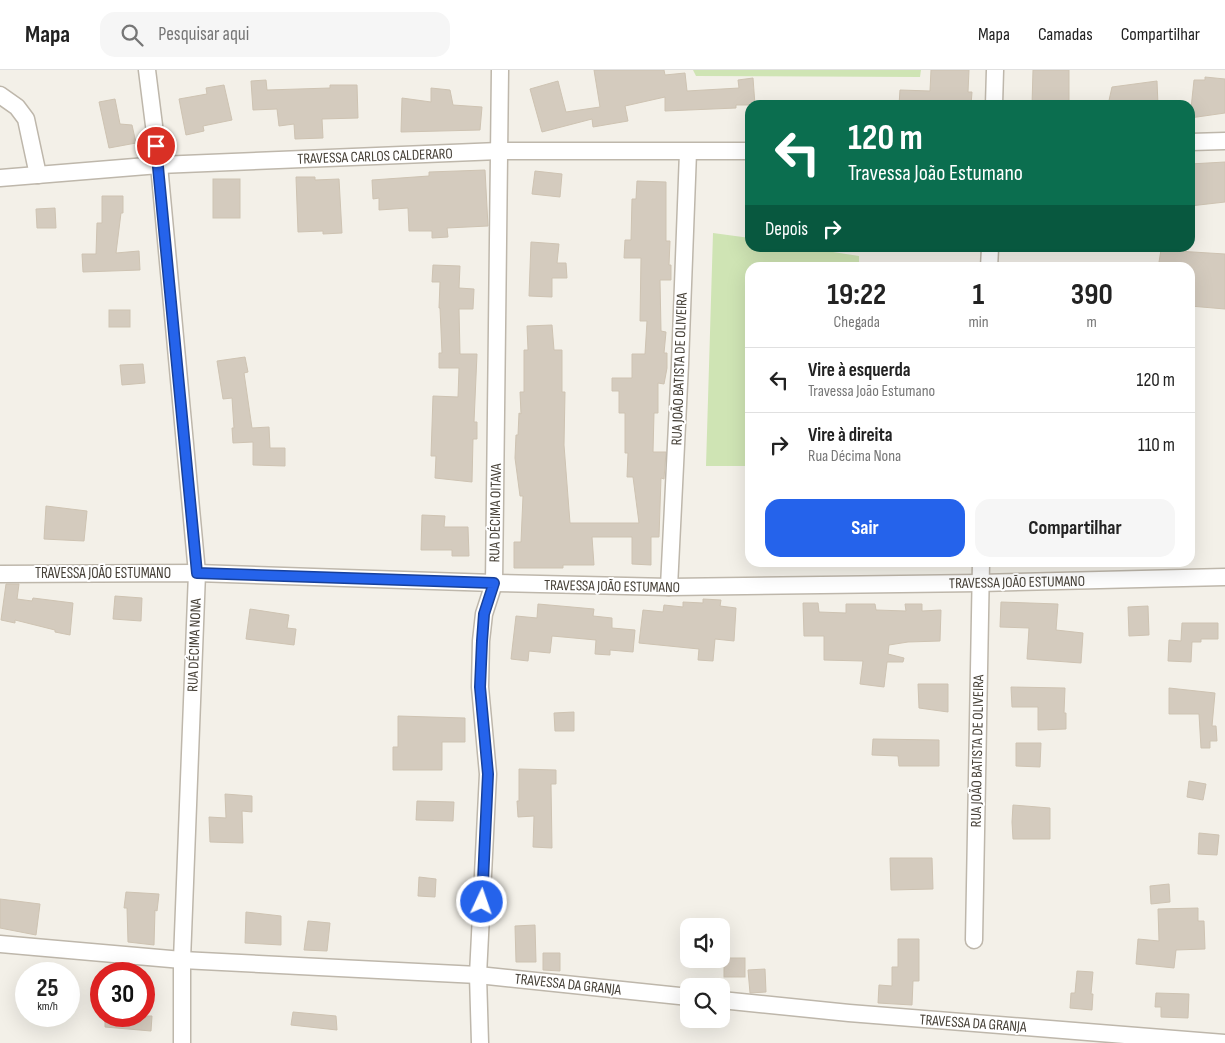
<!DOCTYPE html>
<html lang="pt">
<head>
<meta charset="utf-8">
<style>
  body { margin:0; font-family:"Sofia Sans Condensed",sans-serif; background:#f6f6f6; color:#222; height:100vh; display:flex; flex-direction:column; font-size:19px; white-space:nowrap }
  * { box-sizing:border-box; margin:0 }
  p { font-size:16px; color:#767676 }
  .icon { flex:none; width:28px; height:28px; fill:none; stroke:currentColor; stroke-width:2; stroke-linecap:round; stroke-linejoin:round }
  .map { position:relative; flex:1; overflow:hidden }
  .details { position:absolute; left:745px; top:192px; width:450px; height:305px; display:flex; flex-direction:column; background:#fff; border-radius:15px; box-shadow:0 5px 20px #0002 }
  .details>* { flex:none }
  .banner { position:absolute; left:745px; top:30px; width:450px; height:152px; border-radius:15px; box-shadow:0 5px 20px #0002; background:#0b6e4f; color:#fff; overflow:hidden }
  .buttons { position:absolute; left:680px; top:848px; display:grid; gap:10px }
  .buttons a { display:grid; place-items:center; width:50px; height:50px; border-radius:10px; background:#fff; box-shadow:0 5px 20px #0002; font-size:25px }
  .speed { position:absolute; left:15px; top:892px; display:flex; gap:10px; font-size:25px; font-weight:700; text-align:center }
  .speed>* { display:grid; place-content:center; width:65px; height:65px; border-radius:50%; background:#fff; box-shadow:0 5px 20px #0002; line-height:1 }
  .speed small { font-size:12px; font-weight:400 }
  .speed .limit { border:8px solid #d22; background:#fff; color:#111 }
  .pin { position:absolute; display:grid; place-items:center; width:42px; height:42px; color:#fff; margin:-21px; border:2px solid #fff; border-radius:50%; box-shadow:0 1px 5px #0007 }
  .me { position:absolute; width:55px; margin:-28px; rotate:3deg; stroke-linejoin:round; filter:drop-shadow(0 0 4px #0008) }
  .turn { display:flex; align-items:center; gap:18px; height:105px; padding:0 20px; font-size:22px }
  .turn .icon { width:65px; height:65px; stroke-width:2.5 }
  .turn b { display:block; font-size:35px; line-height:42px }
  .then { display:flex; align-items:center; height:48px; padding:0 20px; background:#0003; gap:10px; font-size:19px }
  .eta { display:flex; justify-content:space-evenly; align-items:center; height:85px; text-align:center }
  .eta b { font-size:30px; font-weight:700; line-height:35px }
  .action { display:flex; gap:10px; margin-top:auto; padding:10px 20px }
  .action a { flex:1; height:58px; border-radius:15px; background:#2563eb; color:#fff; font-size:20px; font-weight:700; line-height:58px; text-align:center }
  .action a+a { background:#f6f6f6; color:#222 }
  ul { padding:0; list-style:none }
  li { display:flex; align-items:center; gap:15px; height:65px; padding:0 20px; border-top:1px solid #e0e0e0 }
  li div { flex:1 }
  li b { display:block; font-size:19px }
  li em { font-style:normal }
  header { display:flex; align-items:center; gap:30px; box-sizing:border-box; height:70px; padding:0 25px; background:#fff; border-bottom:1px solid #e0e0e0 }
  header strong { font-size:24px }
  nav { display:flex; gap:28px; margin-inline-start:auto; font-size:18px }
  .search { width:350px; height:45px; background:#f6f6f6; display:flex; align-items:center; gap:12px; box-sizing:border-box; padding:0 18px; border-radius:15px; color:#767676; font-size:19px }
  .map>svg:first-child { display:block }
  .green { fill:#cfe4b4 }
  .building { fill:#d4cbbe; stroke:#cec3b2 }
  .lines { fill:none; stroke-linecap:round; stroke-linejoin:round }
  .minor-casing { stroke:#beb7ab; stroke-width:19 }
  .minor { stroke:#fff; stroke-width:16 }
  .route-casing { stroke:#184099; stroke-width:12 }
  .route { stroke:#2563eb; stroke-width:9 }
  .labels { text-anchor:middle; stroke-width:4; stroke-linejoin:round; paint-order:stroke }
  .street-label { font-size:15px; fill:#464037; stroke:#fff }
</style>
</head>
<body>
<header>
<strong>Mapa</strong>
<div class="search"><svg class="icon" aria-label="search" viewBox="0 0 24 24"><circle cx="10" cy="10" r="6"/><path d="M15 15l6 6"/></svg>Pesquisar aqui</div>
<nav><a>Mapa</a><a>Camadas</a><a>Compartilhar</a></nav>
</header>
<div class="map">
<svg width="1225" height="973" viewBox="0 0 1225 973">
  <rect width="100%" height="100%" fill="#f3f0e8"/>
  <!-- green -->
  <g class="green">
    <path d="M 693,0 L 921,0 L 920,7 L 696,6 Z"/>
    <path d="M 713,163 L 750,168 L 750,178 L 807,178 L 859,186 L 859,197 L 750,198 L 750,396 L 706,396 Z"/>
  </g>
  <!-- building -->
  <g class="building">
    <path d="M 594,0 L 664,0 L 665,5 L 685,3 L 687,21 L 739,18 L 738,10 L 753,8 L 755,35 L 736,35 L 736,38 L 665,41 L 665,27 L 625,36 L 628,51 L 593,57 L 592,49 L 542,62 L 530,19 L 558,11 L 566,42 L 600,37 Z"/>
    <path d="M 931,0 L 969,0 L 968,22 L 972,22 L 971,35 L 899,35 L 900,20 L 930,21 Z"/>
    <path d="M 1033,0 L 1069,0 L 1069,35 L 1032,35 Z"/>
    <path d="M 1205,7 L 1225,9 L 1225,43 L 1190,48 L 1194,10 L 1205,10 Z"/>
    <path d="M 266,10 L 267,20 L 330,18 L 330,15 L 357,15 L 358,48 L 322,49 L 323,68 L 295,69 L 294,54 L 279,56 L 277,39 L 253,40 L 251,11 Z"/>
    <path d="M 1157,11 L 1158,35 L 1108,35 L 1112,17 Z"/>
    <path d="M 224,15 L 232,50 L 203,56 L 204,61 L 186,65 L 179,29 L 207,24 L 206,18 Z"/>
    <path d="M 431,18 L 450,20 L 453,35 L 482,37 L 480,60 L 401,62 L 402,28 L 431,32 Z"/>
    <path d="M 115,29 L 120,54 L 132,55 L 136,73 L 109,78 L 99,32 Z"/>
    <path d="M 1225,92 L 1225,132 L 1190,136 L 1190,94 Z"/>
    <path d="M 485,100 L 488,156 L 447,158 L 448,167 L 432,168 L 432,161 L 409,161 L 408,138 L 379,140 L 379,128 L 373,129 L 372,110 L 429,106 L 429,102 Z"/>
    <path d="M 535,101 L 562,104 L 560,127 L 532,124 Z"/>
    <path d="M 296,107 L 315,107 L 315,110 L 339,109 L 342,163 L 323,164 L 323,161 L 298,162 Z"/>
    <rect x="213" y="109" width="27" height="39"/>
    <path d="M 637,111 L 666,112 L 666,171 L 670,171 L 669,195 L 671,195 L 671,210 L 660,210 L 661,261 L 666,262 L 664,283 L 667,283 L 667,298 L 664,314 L 658,313 L 658,343 L 654,343 L 653,382 L 666,382 L 664,409 L 661,408 L 659,467 L 651,467 L 651,495 L 632,494 L 632,467 L 592,467 L 594,495 L 563,495 L 563,498 L 514,498 L 514,472 L 521,472 L 523,426 L 520,426 L 515,388 L 516,365 L 518,365 L 519,343 L 521,344 L 520,322 L 524,322 L 524,280 L 528,280 L 527,256 L 552,255 L 554,280 L 562,280 L 562,322 L 565,322 L 564,375 L 570,453 L 639,453 L 633,407 L 627,407 L 628,383 L 625,383 L 625,343 L 619,343 L 619,321 L 612,321 L 612,308 L 632,308 L 632,284 L 645,284 L 647,251 L 640,251 L 641,188 L 624,188 L 625,170 L 631,170 L 632,129 L 636,129 Z"/>
    <path d="M 102,126 L 123,126 L 123,143 L 121,143 L 116,183 L 139,181 L 140,200 L 83,202 L 82,184 L 96,184 L 97,153 L 102,153 Z"/>
    <path d="M 55,138 L 56,158 L 37,158 L 36,139 Z"/>
    <path d="M 531,172 L 559,174 L 557,193 L 566,193 L 567,208 L 552,208 L 552,227 L 529,226 Z"/>
    <path d="M 1161,180 L 1225,184 L 1225,239 L 1190,236 L 1190,198 L 1158,198 Z"/>
    <path d="M 433,195 L 460,196 L 459,218 L 474,219 L 473,239 L 459,239 L 460,284 L 477,284 L 474,352 L 477,352 L 477,369 L 473,369 L 472,412 L 435,408 L 436,386 L 431,386 L 433,326 L 458,327 L 459,298 L 439,298 L 439,283 L 442,283 L 440,238 L 439,238 L 440,212 L 432,212 Z"/>
    <rect x="109" y="240" width="21" height="17"/>
    <path d="M 245,287 L 248,302 L 244,303 L 252,358 L 269,357 L 270,378 L 285,378 L 285,396 L 253,395 L 253,372 L 233,373 L 232,358 L 234,358 L 232,328 L 223,329 L 217,291 Z"/>
    <path d="M 143,294 L 145,313 L 122,315 L 120,295 Z"/>
    <path d="M 46,436 L 87,441 L 84,471 L 44,469 Z"/>
    <path d="M 422,445 L 445,446 L 444,457 L 468,457 L 469,486 L 452,486 L 452,480 L 421,480 Z"/>
    <path d="M 6,514 L 19,514 L 17,529 L 32,531 L 33,528 L 73,533 L 70,565 L 55,562 L 55,560 L 15,550 L 15,553 L 1,550 Z"/>
    <path d="M 115,526 L 142,528 L 141,551 L 113,549 Z"/>
    <path d="M 703,529 L 721,530 L 720,536 L 736,538 L 734,571 L 715,569 L 713,591 L 698,590 L 699,579 L 639,573 L 643,540 L 663,542 L 664,535 L 683,537 L 683,532 L 703,533 Z"/>
    <path d="M 1001,532 L 1058,534 L 1056,560 L 1083,563 L 1081,593 L 1027,589 L 1029,558 L 1000,557 Z"/>
    <path d="M 803,533 L 818,533 L 819,542 L 846,543 L 846,534 L 875,534 L 876,540 L 906,541 L 905,534 L 922,534 L 922,541 L 941,540 L 940,571 L 908,572 L 889,575 L 888,584 L 904,588 L 903,592 L 887,592 L 884,617 L 860,614 L 863,591 L 824,590 L 824,566 L 804,566 Z"/>
    <path d="M 538,534 L 594,539 L 593,546 L 612,548 L 612,558 L 635,560 L 633,582 L 610,580 L 610,585 L 595,584 L 596,570 L 552,566 L 550,583 L 529,581 L 528,591 L 511,589 L 516,546 L 537,548 Z"/>
    <path d="M 1148,536 L 1149,565 L 1129,566 L 1128,537 Z"/>
    <path d="M 250,539 L 289,545 L 287,558 L 296,559 L 294,575 L 246,569 Z"/>
    <path d="M 1182,553 L 1218,553 L 1218,569 L 1201,569 L 1201,572 L 1192,572 L 1191,592 L 1168,591 L 1169,570 L 1181,571 Z"/>
    <path d="M 918,614 L 948,614 L 948,642 L 919,638 Z"/>
    <path d="M 1011,617 L 1065,618 L 1064,643 L 1066,643 L 1066,659 L 1038,660 L 1038,637 L 1012,637 Z"/>
    <path d="M 1169,618 L 1215,623 L 1212,656 L 1216,656 L 1217,671 L 1210,671 L 1210,678 L 1201,678 L 1199,644 L 1169,644 Z"/>
    <path d="M 574,642 L 574,661 L 555,661 L 554,643 Z"/>
    <path d="M 398,646 L 465,648 L 465,672 L 442,672 L 442,700 L 393,700 L 393,677 L 398,677 Z"/>
    <path d="M 873,669 L 939,670 L 939,696 L 899,696 L 898,686 L 872,685 Z"/>
    <path d="M 1016,673 L 1041,673 L 1040,697 L 1016,696 Z"/>
    <path d="M 519,699 L 556,700 L 556,714 L 551,714 L 552,778 L 533,777 L 534,746 L 518,747 L 517,731 L 519,731 Z"/>
    <path d="M 1189,711 L 1206,714 L 1203,730 L 1187,727 Z"/>
    <path d="M 225,724 L 252,726 L 252,742 L 242,741 L 243,773 L 210,772 L 209,747 L 226,748 Z"/>
    <path d="M 417,731 L 454,732 L 453,751 L 416,750 Z"/>
    <path d="M 1013,735 L 1050,738 L 1050,769 L 1013,769 L 1012,752 Z"/>
    <path d="M 1199,763 L 1219,765 L 1217,785 L 1198,784 Z"/>
    <path d="M 890,788 L 932,788 L 933,819 L 891,820 Z"/>
    <path d="M 419,807 L 436,809 L 435,827 L 418,826 Z"/>
    <path d="M 1169,814 L 1170,832 L 1151,834 L 1150,816 Z"/>
    <path d="M 126,822 L 159,824 L 157,841 L 155,840 L 154,875 L 128,872 L 127,838 L 124,838 Z"/>
    <path d="M 0,829 L 40,834 L 36,865 L 0,858 Z"/>
    <path d="M 1198,838 L 1198,851 L 1204,851 L 1205,879 L 1176,880 L 1174,898 L 1136,894 L 1138,869 L 1159,871 L 1158,839 Z"/>
    <path d="M 246,842 L 281,846 L 281,875 L 245,873 Z"/>
    <path d="M 308,851 L 330,853 L 327,881 L 304,880 Z"/>
    <path d="M 535,855 L 536,892 L 516,892 L 515,856 Z"/>
    <path d="M 898,869 L 919,869 L 919,911 L 913,911 L 912,935 L 878,933 L 879,915 L 892,916 L 892,897 L 898,897 Z"/>
    <path d="M 543,883 L 560,883 L 560,901 L 543,900 Z"/>
    <rect x="724" y="888" width="21" height="19"/>
    <path d="M 765,899 L 766,922 L 750,923 L 748,900 Z"/>
    <path d="M 1077,901 L 1093,902 L 1091,924 L 1093,924 L 1092,940 L 1070,938 L 1071,923 L 1075,923 Z"/>
    <path d="M 1156,923 L 1189,924 L 1188,948 L 1161,947 L 1161,937 L 1155,937 Z"/>
    <path d="M 293,942 L 336,946 L 337,960 L 291,955 Z"/>
    <path d="M 105,946 L 152,946 L 151,961 L 105,957 Z"/>
  </g>
  <g class="lines">
    <!-- minor casing -->
    <g class="minor-casing">
      <g id="minor">
        <path d="M 147,0 L 159,95 L 197,503 L 182,890 L 182,973"/>
        <path d="M 0,25 L 17,37 L 26,49 L 38,105"/>
        <path d="M 994,35 L 995,0"/>
        <path d="M 1190,72 L 1225,71"/>
        <path d="M 0,108 L 159,95 L 499,81 L 750,81"/>
        <path d="M 989,198 L 990,178"/>
        <path d="M 0,504 L 197,503 L 494,513 L 669,517 L 980,513 L 1225,507"/>
        <path d="M 669,517 L 680,294 L 688,82"/>
        <path d="M 974,870 L 981,492"/>
        <path d="M 0,874 L 182,890 L 478,905 L 689,927"/>
        <path d="M 721,930 L 849,943 L 1225,973"/>
        <path d="M 480,973 L 478,905 L 488,704 L 480,617 L 481,571 L 484,544 L 494,513 L 500,0"/>
      </g>
    </g>
    <!-- minor -->
    <use href="#minor" class="minor"/>
  </g>
  <g class="lines">
    <!-- route casing -->
    <g class="route-casing">
      <path id="route" d="M 156,76 L 197,503 L 494,513 L 484,544 L 482,571 L 480,617 L 488,704 L 482,832"/>
    </g>
    <!-- route -->
    <use href="#route" class="route"/>
  </g>
  <g class="labels">
    <!-- street labels -->
    <g class="street-label">
      <text transform="translate(375 86) rotate(-2)" y="5">TRAVESSA CARLOS CALDERARO</text>
      <text transform="translate(679 299) rotate(-88)" y="5">RUA JOÃO BATISTA DE OLIVEIRA</text>
      <text transform="translate(495 443) rotate(-89)" y="5">RUA DÉCIMA OITAVA</text>
      <text x="103" y="508">TRAVESSA JOÃO ESTUMANO</text>
      <text transform="translate(1017 512) rotate(-1)" y="5">TRAVESSA JOÃO ESTUMANO</text>
      <text transform="translate(612 516) rotate(1)" y="5">TRAVESSA JOÃO ESTUMANO</text>
      <text transform="translate(194 575) rotate(-88)" y="5">RUA DÉCIMA NONA</text>
      <text transform="translate(977 681) rotate(-89)" y="5">RUA JOÃO BATISTA DE OLIVEIRA</text>
      <text transform="translate(568 914) rotate(6)" y="5">TRAVESSA DA GRANJA</text>
      <text transform="translate(973 953) rotate(4)" y="5">TRAVESSA DA GRANJA</text>
    </g>
  </g>
</svg>
<div class="buttons">
<a><svg class="icon" aria-label="sound" viewBox="0 0 24 24"><path d="M4 9h4l5-4v14l-5-4H4zM17 9q2 3 0 6"/></svg></a>
<a><svg class="icon" aria-label="search" viewBox="0 0 24 24"><circle cx="10" cy="10" r="6"/><path d="M15 15l6 6"/></svg></a>
</div>
<div class="speed"><div>25<small>km/h</small></div><div class="limit">30</div></div>
<div class="pin" style="left:156px;top:76px;background:#d93025"><svg class="icon" aria-label="arrive" viewBox="0 0 24 24"><path d="M6 21V4h12l-3 4 3 4H6"/></svg></div>
<svg class="me" style="left:482px;top:832px" viewBox="-20 -20 40 40"><circle r="17" fill="#2563eb" stroke="#fff" stroke-width="3"/><path d="M0-11L8 9 0 5-8 9z" fill="#fff"/></svg>
<div class="banner">
<div class="turn"><svg class="icon" aria-label="left" viewBox="0 0 24 24"><path d="M17 20v-9H6M10 6l-5 5 5 5"/></svg><div><b>120 m</b>Travessa João Estumano</div></div>
<div class="then">Depois<svg class="icon" aria-label="right" viewBox="0 0 24 24"><path d="M7 20v-9h11M14 6l5 5-5 5"/></svg></div>
</div>
<section class="details">
<div class="eta">
<div><b>19:22</b><p>Chegada</p></div>
<div><b>1</b><p>min</p></div>
<div><b>390</b><p>m</p></div>
</div>
<ul>
<li><svg class="icon" aria-label="left" viewBox="0 0 24 24"><path d="M17 20v-9H6M10 6l-5 5 5 5"/></svg><div><b>Vire à esquerda</b><p>Travessa João Estumano</p></div><em>120 m</em></li>
<li><svg class="icon" aria-label="right" viewBox="0 0 24 24"><path d="M7 20v-9h11M14 6l5 5-5 5"/></svg><div><b>Vire à direita</b><p>Rua Décima Nona</p></div><em>110 m</em></li>
</ul>
<div class="action"><a>Sair</a><a>Compartilhar</a></div>
</section>
</div>
</body>
</html>
